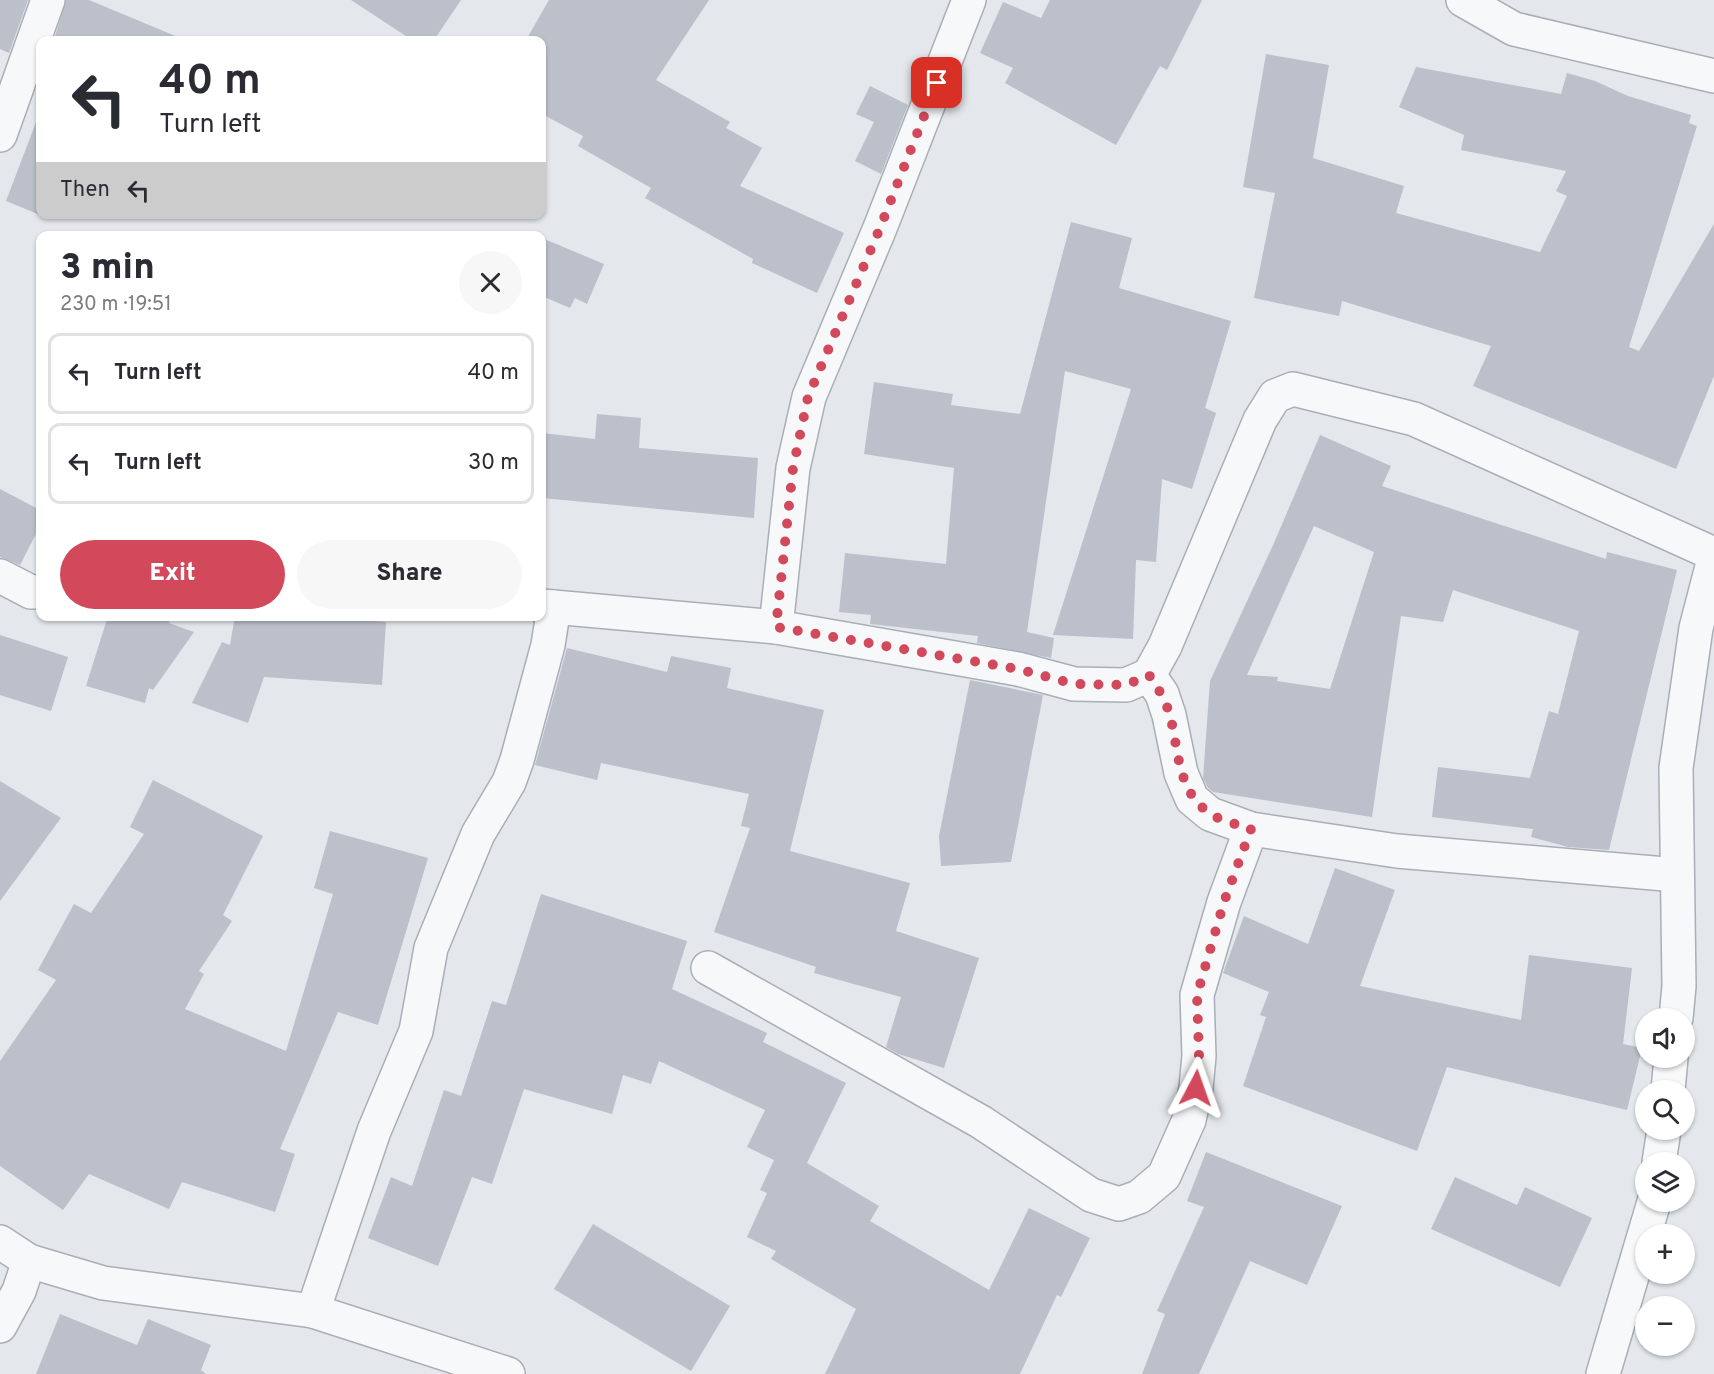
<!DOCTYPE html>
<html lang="en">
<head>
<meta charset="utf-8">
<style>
  body { margin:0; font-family:Overpass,sans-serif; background:#f7f7f7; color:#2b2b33; height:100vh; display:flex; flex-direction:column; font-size:22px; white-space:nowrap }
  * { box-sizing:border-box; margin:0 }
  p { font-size:20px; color:#7c7c81 }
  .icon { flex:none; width:33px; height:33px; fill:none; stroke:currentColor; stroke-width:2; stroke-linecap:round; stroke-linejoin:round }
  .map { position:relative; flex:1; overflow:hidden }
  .drawer { position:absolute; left:36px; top:231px; width:510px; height:390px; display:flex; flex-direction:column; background:#fff; border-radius:12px; box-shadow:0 2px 4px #0004 }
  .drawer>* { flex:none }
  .hud { position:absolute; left:36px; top:36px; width:510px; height:183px; border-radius:12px; box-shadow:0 2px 4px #0004; background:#fff; color:#2b2b33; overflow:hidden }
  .tools { position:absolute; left:1635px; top:1008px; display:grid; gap:12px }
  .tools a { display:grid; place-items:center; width:60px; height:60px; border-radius:50%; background:#fff; box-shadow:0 2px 4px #0004; font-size:30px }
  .pin { position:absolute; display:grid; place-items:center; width:51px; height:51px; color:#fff; margin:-26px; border-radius:12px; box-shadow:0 3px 9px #0006 }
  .me { position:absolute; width:66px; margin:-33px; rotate:4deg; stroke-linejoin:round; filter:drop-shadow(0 0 4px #0008) }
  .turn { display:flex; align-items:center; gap:21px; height:126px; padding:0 24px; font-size:27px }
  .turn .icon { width:78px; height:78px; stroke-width:2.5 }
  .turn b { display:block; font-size:42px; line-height:51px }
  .then { display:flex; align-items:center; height:57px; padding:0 24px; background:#0003; gap:12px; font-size:22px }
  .round { display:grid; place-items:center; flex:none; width:63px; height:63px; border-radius:32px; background:#f7f7f7 }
  .head { display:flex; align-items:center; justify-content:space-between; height:102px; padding:0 24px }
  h1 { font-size:36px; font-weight:800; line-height:45px }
  .cta { display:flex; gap:12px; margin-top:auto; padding:12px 24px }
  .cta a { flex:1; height:69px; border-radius:36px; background:#d1495b; color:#fff; font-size:24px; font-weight:800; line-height:69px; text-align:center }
  .cta a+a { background:#f7f7f7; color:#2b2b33 }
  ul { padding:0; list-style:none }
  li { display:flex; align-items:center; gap:18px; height:81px; margin:0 12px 9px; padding:0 12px; border:3px solid #e1e1e2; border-radius:12px }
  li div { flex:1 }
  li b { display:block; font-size:22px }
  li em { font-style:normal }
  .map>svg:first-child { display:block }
  .building { fill:#bbc0ca; fill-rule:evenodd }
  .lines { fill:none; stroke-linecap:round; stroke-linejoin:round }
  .minor-casing { stroke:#a9aeb7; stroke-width:36 }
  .minor { stroke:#f7f8fa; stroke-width:33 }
  .route { stroke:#d1495b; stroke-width:10; stroke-dasharray:0 18 }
</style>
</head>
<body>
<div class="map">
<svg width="1714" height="1374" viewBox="0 0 1714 1374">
  <rect width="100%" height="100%" fill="#e4e7ec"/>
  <!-- building -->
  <g class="building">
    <path d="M 0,0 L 28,0 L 9,53 L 0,49 Z"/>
    <path d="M 66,0 L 89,0 L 185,40 L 54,40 Z"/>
    <path d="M 351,0 L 461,0 L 434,40 L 412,40 Z"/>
    <path d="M 549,0 L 709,0 L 656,80 L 730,122 L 726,128 L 762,148 L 740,186 L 844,233 L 817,293 L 752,263 L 753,259 L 645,198 L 651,188 L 578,146 L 583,136 L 542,114 L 542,40 L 526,40 Z"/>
    <path d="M 1050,0 L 1202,0 L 1167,70 L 1160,66 L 1116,145 L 1005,83 L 1013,68 L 980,53 L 1003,2 L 1041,18 Z"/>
    <path d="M 1266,54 L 1329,65 L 1313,158 L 1404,186 L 1396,213 L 1540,252 L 1567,196 L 1556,191 L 1566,171 L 1461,150 L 1464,135 L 1399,107 L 1416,67 L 1561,94 L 1567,73 L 1595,81 L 1628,96 L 1691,115 L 1689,123 L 1697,126 L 1629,347 L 1639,351 L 1714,224 L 1714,376 L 1676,469 L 1473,386 L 1491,346 L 1342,301 L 1339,316 L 1254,298 L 1275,193 L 1243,187 Z"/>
    <path d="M 870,86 L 908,105 L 881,174 L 855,161 L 874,122 L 856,114 Z"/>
    <path d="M 38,117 L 40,117 L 40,215 L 6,201 Z"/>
    <path d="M 1071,222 L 1132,238 L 1119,288 L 1231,321 L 1205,408 L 1216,413 L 1192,489 L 1162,479 L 1156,562 L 1136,560 L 1133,639 L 1053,635 L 1131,389 L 1065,371 L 1027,632 L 1054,638 L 1051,658 L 977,643 L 978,636 L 870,624 L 871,615 L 839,612 L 845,553 L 946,564 L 954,468 L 864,454 L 874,382 L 953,394 L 951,405 L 1020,414 Z"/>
    <path d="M 542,238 L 604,264 L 587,304 L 575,298 L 570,308 L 542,296 Z"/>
    <path d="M 597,414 L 641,418 L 639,448 L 758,458 L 754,518 L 542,498 L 542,433 L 595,439 Z"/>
    <path d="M 1320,435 L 1391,466 L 1382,486 L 1606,559 L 1607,552 L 1677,570 L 1609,850 L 1568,847 L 1531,837 L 1533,829 L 1432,817 L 1438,767 L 1530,778 L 1549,711 L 1558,714 L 1579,631 L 1453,590 L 1443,622 L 1401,616 L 1372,817 L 1213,792 L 1208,788 L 1203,778 L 1210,681 L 1274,543 ZM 1314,526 L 1374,552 L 1330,689 L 1277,681 L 1278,677 L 1247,675 Z"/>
    <path d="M 0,489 L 40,510 L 40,526 L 20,565 L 0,557 Z"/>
    <path d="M 108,616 L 171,616 L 169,623 L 194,632 L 153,690 L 149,688 L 145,703 L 86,686 Z"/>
    <path d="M 235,616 L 313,616 L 386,622 L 382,685 L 264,677 L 248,723 L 192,703 L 222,642 L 230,645 Z"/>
    <path d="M 0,635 L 68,657 L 51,711 L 0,695 Z"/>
    <path d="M 567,648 L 667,672 L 671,656 L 731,668 L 727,688 L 824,710 L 790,851 L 910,883 L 896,931 L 979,958 L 944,1068 L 898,1054 L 886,1047 L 901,997 L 814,973 L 816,967 L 714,932 L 750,828 L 741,826 L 749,794 L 601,763 L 597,780 L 535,765 Z"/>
    <path d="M 970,680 L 1043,695 L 1011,862 L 941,866 L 939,836 Z"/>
    <path d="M 153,780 L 263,836 L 223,915 L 232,921 L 199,971 L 204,974 L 185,1009 L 286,1051 L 333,894 L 314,888 L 330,831 L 428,858 L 378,1025 L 338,1012 L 280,1149 L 295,1154 L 275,1212 L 182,1182 L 169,1209 L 89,1174 L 63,1210 L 0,1166 L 0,1061 L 56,980 L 38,970 L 74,904 L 91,913 L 144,834 L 130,827 Z"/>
    <path d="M 0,781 L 61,818 L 0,901 Z"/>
    <path d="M 1335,868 L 1395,890 L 1360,986 L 1521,1020 L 1529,955 L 1632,968 L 1623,1044 L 1642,1048 L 1627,1110 L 1447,1067 L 1417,1151 L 1243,1086 L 1266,1017 L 1260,1015 L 1269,992 L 1223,973 L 1244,916 L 1308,944 Z"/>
    <path d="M 541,894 L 687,941 L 672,989 L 767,1033 L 763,1042 L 846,1083 L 807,1163 L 879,1206 L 870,1221 L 989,1290 L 1029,1208 L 1090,1238 L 1061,1297 L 1057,1295 L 1020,1374 L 825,1374 L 856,1309 L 771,1259 L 776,1251 L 747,1237 L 767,1193 L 760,1190 L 774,1160 L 747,1147 L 765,1110 L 659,1061 L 651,1084 L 623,1075 L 612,1114 L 524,1089 L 492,1184 L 472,1177 L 438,1266 L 368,1238 L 391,1177 L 412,1186 L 444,1090 L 461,1096 L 492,1001 L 506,1005 Z"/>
    <path d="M 1206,1152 L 1342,1206 L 1307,1285 L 1250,1261 L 1199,1374 L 1142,1374 L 1165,1314 L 1157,1311 L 1204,1207 L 1187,1201 Z"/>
    <path d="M 1455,1177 L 1517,1205 L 1525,1187 L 1592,1218 L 1560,1287 L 1431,1229 Z"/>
    <path d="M 593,1224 L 730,1306 L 691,1371 L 554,1289 Z"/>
    <path d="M 60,1314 L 137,1345 L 148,1319 L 211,1345 L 201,1370 L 206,1374 L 36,1374 Z"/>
  </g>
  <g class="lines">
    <!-- minor casing -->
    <g class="minor-casing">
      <g id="minor">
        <path d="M 1463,0 L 1514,29 L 1714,76"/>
        <path d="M 0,135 L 48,0"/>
        <path d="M 0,576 L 31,592 L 40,592"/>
        <path d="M 542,606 L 776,627 L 1018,669 L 1074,684 L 1126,685 L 1149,675 L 1165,646 L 1260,420 L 1275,396 L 1293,389 L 1414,419 L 1714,554"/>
        <path d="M 776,627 L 793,468 L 809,397 L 880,228 L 969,0"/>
        <path d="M 1149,675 L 1162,694 L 1169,715 L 1181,773 L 1192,799 L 1210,814 L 1251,829 L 1397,851 L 1677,875"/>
        <path d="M 708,968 L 981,1122 L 1091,1195 L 1119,1204 L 1139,1197 L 1164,1176 L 1189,1120 L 1196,1088 L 1199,1056 L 1197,995 L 1224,902 L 1251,829"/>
        <path d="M 1676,1018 L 1679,986 L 1676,768 L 1696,628 L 1714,559"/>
        <path d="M 1668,1090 L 1671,1058"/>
        <path d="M 1659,1162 L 1664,1130"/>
        <path d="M 0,1242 L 29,1261 L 103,1283 L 313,1311 L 508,1374"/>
        <path d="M 313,1311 L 374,1131 L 416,1031 L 431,948 L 478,834 L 509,782 L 517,760 L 548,645 L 554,607"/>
        <path d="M 0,1326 L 19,1291 L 29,1261"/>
        <path d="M 1603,1374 L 1654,1202"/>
      </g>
    </g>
    <!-- minor -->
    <use href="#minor" class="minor"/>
  </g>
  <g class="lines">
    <!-- route -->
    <path class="route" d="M 937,83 L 880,228 L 808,397 L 793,468 L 776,627 L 1018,669 L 1074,684 L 1126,685 L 1149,675 C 1158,688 1166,701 1170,716 C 1179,750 1177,790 1208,812 C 1219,821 1237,824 1251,829 L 1224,902 L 1197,995 L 1199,1056 L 1196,1088"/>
  </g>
</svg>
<div class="tools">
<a><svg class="icon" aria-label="sound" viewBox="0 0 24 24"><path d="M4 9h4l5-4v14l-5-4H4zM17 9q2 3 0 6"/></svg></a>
<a><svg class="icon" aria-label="search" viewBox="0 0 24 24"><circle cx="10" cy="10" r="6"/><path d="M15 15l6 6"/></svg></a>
<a><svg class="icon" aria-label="layers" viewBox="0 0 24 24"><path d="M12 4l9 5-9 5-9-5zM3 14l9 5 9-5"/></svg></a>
<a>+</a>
<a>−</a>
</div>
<div class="pin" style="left:937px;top:83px;background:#d93025"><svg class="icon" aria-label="arrive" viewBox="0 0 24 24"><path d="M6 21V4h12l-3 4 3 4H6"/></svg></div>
<svg class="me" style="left:1196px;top:1088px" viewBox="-20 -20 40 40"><path d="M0-17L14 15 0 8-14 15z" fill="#d1495b" stroke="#fff" stroke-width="4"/></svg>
<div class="hud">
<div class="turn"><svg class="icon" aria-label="left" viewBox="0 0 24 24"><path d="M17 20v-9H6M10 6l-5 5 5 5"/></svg><div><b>40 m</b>Turn left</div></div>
<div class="then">Then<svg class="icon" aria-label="left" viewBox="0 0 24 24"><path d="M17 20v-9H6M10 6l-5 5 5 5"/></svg></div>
</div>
<section class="drawer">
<div class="head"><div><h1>3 min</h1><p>230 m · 19:51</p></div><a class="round"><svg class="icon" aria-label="close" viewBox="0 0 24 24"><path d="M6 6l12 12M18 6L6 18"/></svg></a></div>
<ul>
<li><svg class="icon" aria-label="left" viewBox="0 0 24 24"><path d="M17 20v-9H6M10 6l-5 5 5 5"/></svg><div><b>Turn left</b></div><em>40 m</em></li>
<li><svg class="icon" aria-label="left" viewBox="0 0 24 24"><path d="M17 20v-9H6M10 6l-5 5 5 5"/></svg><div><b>Turn left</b></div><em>30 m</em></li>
</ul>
<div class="cta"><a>Exit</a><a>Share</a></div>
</section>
</div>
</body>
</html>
